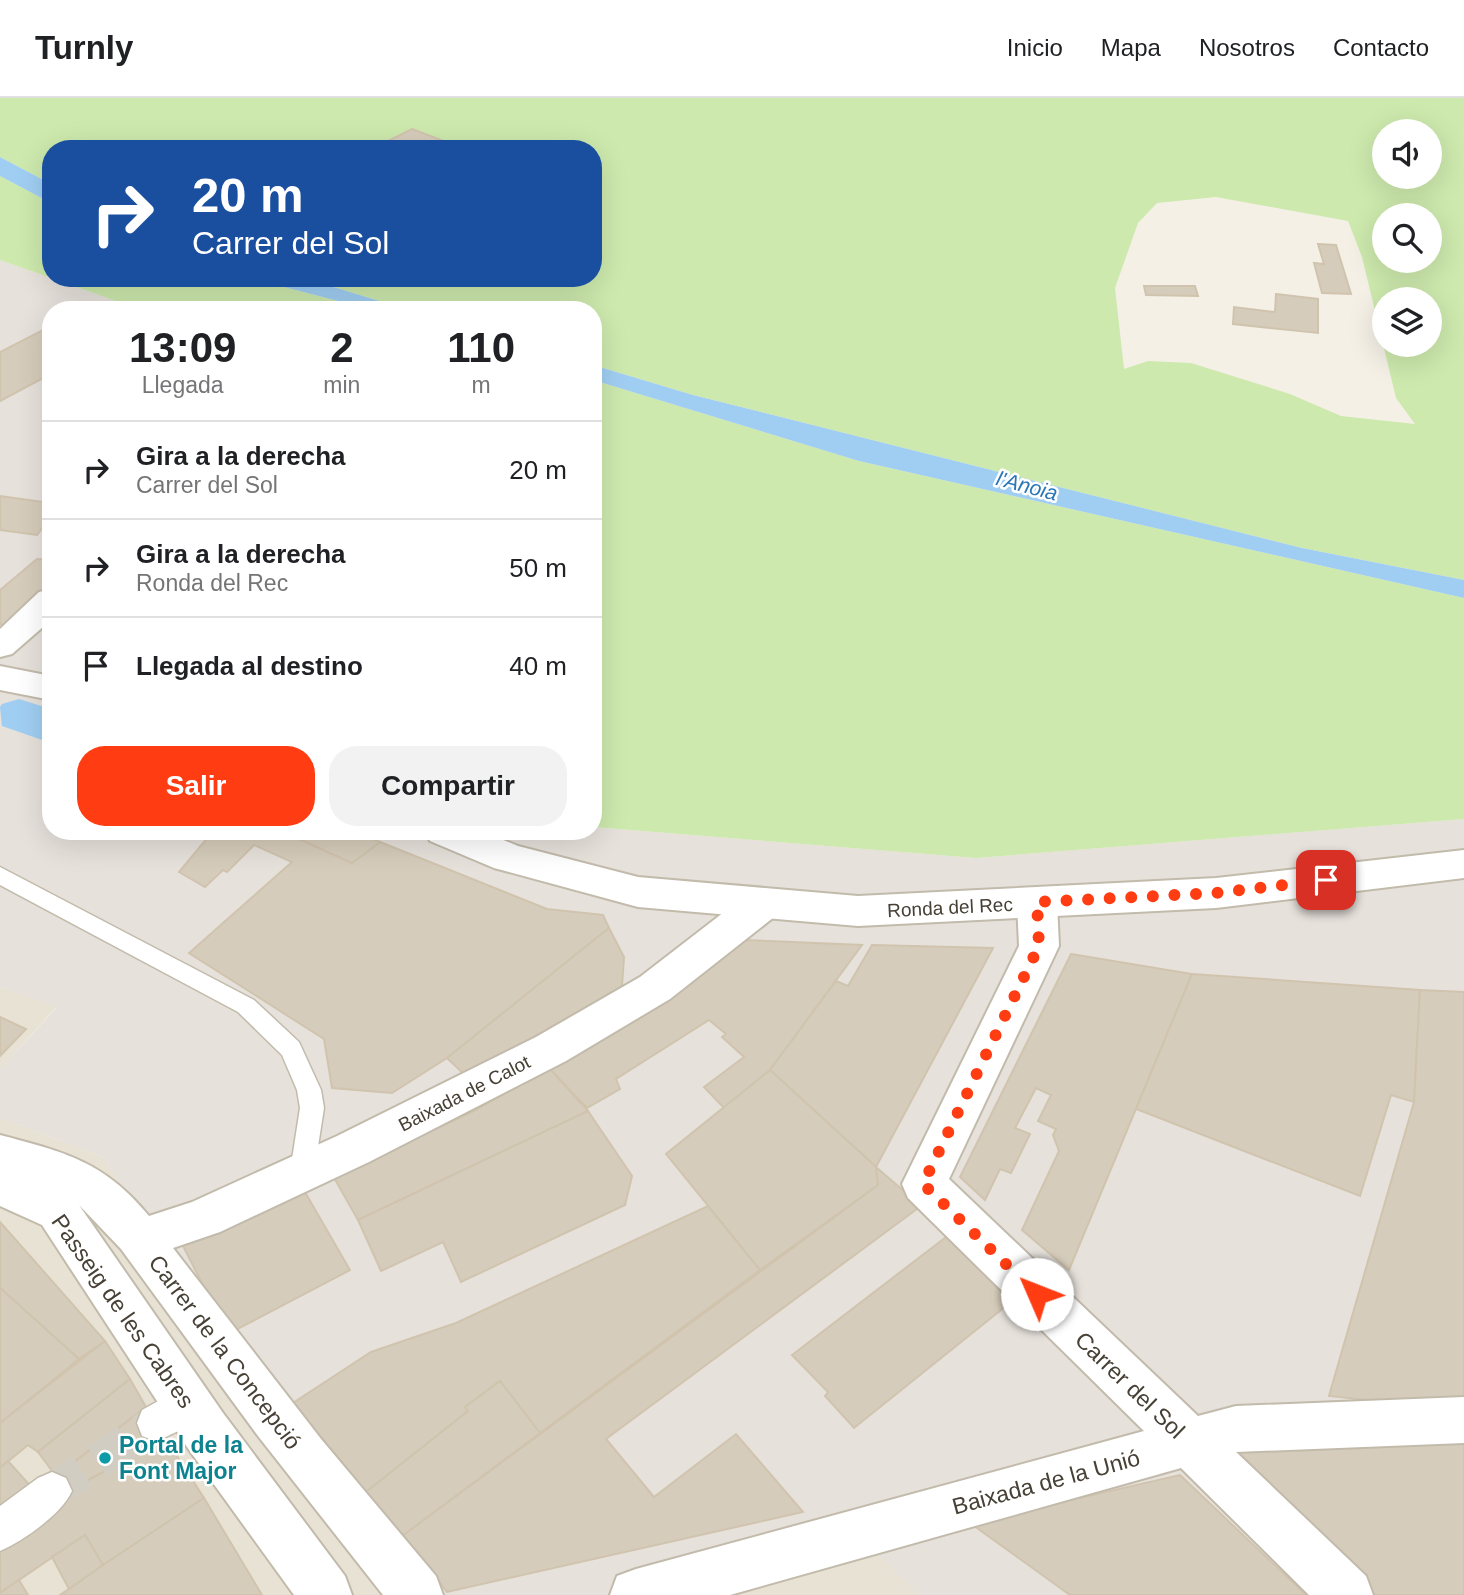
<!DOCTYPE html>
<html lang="es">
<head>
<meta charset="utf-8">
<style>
  body { margin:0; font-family:Arial,sans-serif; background:#f2f2f2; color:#202124; height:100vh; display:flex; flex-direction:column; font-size:26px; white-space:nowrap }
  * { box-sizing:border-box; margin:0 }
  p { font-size:23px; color:#757577 }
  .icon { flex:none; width:38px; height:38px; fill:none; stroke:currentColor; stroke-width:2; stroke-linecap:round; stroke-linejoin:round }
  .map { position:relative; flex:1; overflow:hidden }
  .sheet { position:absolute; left:42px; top:203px; width:560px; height:539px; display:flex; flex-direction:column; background:#fff; border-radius:28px; box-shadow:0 7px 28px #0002 }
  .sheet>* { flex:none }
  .top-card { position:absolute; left:42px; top:42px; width:560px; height:147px; border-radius:28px; box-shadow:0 7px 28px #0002; background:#1a4fa0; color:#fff; overflow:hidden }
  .buttons { position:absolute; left:1372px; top:21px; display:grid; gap:14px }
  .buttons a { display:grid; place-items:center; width:70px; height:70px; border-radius:50%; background:#fff; box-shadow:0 7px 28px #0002; font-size:35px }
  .pin { position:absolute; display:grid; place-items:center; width:60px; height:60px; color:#fff; margin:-30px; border-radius:14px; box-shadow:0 4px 10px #0006 }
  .me { position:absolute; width:77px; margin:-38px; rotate:314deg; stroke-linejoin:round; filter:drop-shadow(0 0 5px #0008) }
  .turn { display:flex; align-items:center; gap:24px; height:147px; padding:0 35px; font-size:32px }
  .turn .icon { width:91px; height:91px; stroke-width:2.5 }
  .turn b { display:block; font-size:49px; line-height:60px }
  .eta { display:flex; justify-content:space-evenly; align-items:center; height:119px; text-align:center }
  .eta b { font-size:42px; font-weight:600; line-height:49px }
  .button { display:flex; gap:14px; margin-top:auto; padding:14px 35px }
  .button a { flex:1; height:80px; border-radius:28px; background:#ff3c12; color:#fff; font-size:28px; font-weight:600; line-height:80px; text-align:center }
  .button a+a { background:#f2f2f2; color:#202124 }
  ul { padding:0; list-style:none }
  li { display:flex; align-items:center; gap:21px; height:98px; padding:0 35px; border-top:2px solid #e0e0e0 }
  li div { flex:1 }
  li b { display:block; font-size:26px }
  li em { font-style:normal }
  header { display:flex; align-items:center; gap:42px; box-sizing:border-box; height:98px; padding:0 35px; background:#fff; border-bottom:2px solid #e0e0e0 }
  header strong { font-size:33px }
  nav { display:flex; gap:38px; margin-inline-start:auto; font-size:24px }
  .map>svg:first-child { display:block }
  .residential { fill:#e8e2d4 }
  .industrial { fill:#e6e1db }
  .green { fill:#cde9ad; fill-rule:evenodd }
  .water { fill:#a0cef2 }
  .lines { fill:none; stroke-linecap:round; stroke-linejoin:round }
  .canal { fill:#a0cef2; fill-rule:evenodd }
  .building { fill:#d6ccbb; stroke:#d1c4ae; stroke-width:2 }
  .pedestrian-tunnel { stroke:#d1cdc3; stroke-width:36; stroke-dasharray:36 18; stroke-linecap:butt }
  .service-casing { stroke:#c2bbab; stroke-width:3 }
  .pedestrian-casing { stroke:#c2bbab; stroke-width:3 }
  .minor-casing { stroke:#c2bbab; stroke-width:4 }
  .tertiary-casing { stroke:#c2bbab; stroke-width:4 }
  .service { fill:#fff; fill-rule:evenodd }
  .pedestrian { fill:#fff; fill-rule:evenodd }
  .minor { fill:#fff; fill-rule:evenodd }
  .tertiary { fill:#fff; fill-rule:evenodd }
  .route { stroke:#ff3c12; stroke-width:12; stroke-dasharray:0 21.6 }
  .culture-dot { fill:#0f9aa8; stroke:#fff; stroke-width:2.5 }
  .labels { text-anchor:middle; stroke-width:5; stroke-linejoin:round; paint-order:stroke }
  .street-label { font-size:19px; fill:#474035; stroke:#fff }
  .water-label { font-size:21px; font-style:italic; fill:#2b77b6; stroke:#fff }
  .near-street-label { font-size:23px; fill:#474035; stroke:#fff }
  .near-culture-label { font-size:23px; font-weight:bold; fill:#0d838f; stroke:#fff; text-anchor:start }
</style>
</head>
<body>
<header>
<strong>Turnly</strong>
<nav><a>Inicio</a><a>Mapa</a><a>Nosotros</a><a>Contacto</a></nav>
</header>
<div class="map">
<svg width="1464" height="1497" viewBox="0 0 1464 1497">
  <rect width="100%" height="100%" fill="#f4f0e6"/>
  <!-- residential -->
  <g class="residential">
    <path d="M 0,889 L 57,908 L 0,971 Z"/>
    <path d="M 0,1020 L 103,1059 L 214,1228 L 438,1497 L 0,1497 Z"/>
    <path d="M 878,1456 L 919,1497 L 728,1497 Z"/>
  </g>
  <!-- industrial -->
  <path class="industrial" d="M 0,162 L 141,212 L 51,212 L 51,733 L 593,733 L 593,729 L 976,760 L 1464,721 L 1464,1497 L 919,1497 L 877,1456 L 728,1497 L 438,1497 L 214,1228 L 103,1059 L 0,1020 L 0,971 L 57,909 L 0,889 Z"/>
  <!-- green -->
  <g class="green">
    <path d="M 0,0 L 1464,0 L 1464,482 L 1302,450 L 693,297 L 593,267 L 593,212 L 409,212 L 304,180 L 593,180 L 593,51 L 51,51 L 51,86 L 0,59 ZM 1384,33 L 1430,33 L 1430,79 L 1384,79 ZM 1216,99 L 1348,123 L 1362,159 L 1396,300 L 1415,326 L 1341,318 L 1290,296 L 1191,265 L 1148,263 L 1124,271 L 1115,190 L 1138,125 L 1157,105 ZM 1384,117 L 1430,117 L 1430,163 L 1384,163 ZM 1384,201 L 1430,201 L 1430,247 L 1384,247 Z"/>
    <path d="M 0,78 L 51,105 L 51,180 L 0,162 Z"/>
    <path d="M 51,180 L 249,180 L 373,212 L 141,212 Z"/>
    <path d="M 593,282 L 859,363 L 1464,500 L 1464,721 L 976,760 L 593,729 Z"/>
  </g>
  <!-- water -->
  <g class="water">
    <path d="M 0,59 L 51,86 L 51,105 L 0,78 Z"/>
    <path d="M 249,180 L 304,180 L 409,212 L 373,212 Z"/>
    <path d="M 593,267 L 693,297 L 1302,450 L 1464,482 L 1464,500 L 859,363 L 593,282 Z"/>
  </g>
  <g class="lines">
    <!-- canal -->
    <path class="canal" d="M 19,601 L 51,611 L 51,645 L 2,628 L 0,609 L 2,606 Z"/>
  </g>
  <!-- building -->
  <g class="building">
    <path d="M 412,31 L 446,44 L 434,51 L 372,51 Z"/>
    <path d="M 1318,146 L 1336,147 L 1351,196 L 1322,195 L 1314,165 L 1324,166 Z"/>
    <path d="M 1144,188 L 1195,188 L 1198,198 L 1146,197 Z"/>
    <path d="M 1276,196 L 1318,201 L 1318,235 L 1233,226 L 1234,209 L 1275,214 Z"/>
    <path d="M 43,232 L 51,236 L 51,276 L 0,303 L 0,254 Z"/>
    <path d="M 0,398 L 51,405 L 51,419 L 37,437 L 0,432 Z"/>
    <path d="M 37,461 L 51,462 L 51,495 L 12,532 L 0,526 L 0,492 Z"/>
    <path d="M 213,733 L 282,733 L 352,765 L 380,744 L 547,811 L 603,817 L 609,830 L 447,960 L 392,995 L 332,990 L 324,941 L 189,855 L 292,764 L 254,747 L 227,774 L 223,772 L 205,789 L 179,774 Z"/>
    <path d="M 282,733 L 356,733 L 380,744 L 352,765 Z"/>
    <path d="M 609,830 L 624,859 L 622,888 L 467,979 L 447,960 Z"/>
    <path d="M 744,842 L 862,847 L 770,972 L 724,1010 L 704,989 L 744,959 L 722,939 L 726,936 L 709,922 L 616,981 L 620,991 L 587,1010 L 549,970 Z"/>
    <path d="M 872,847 L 993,850 L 876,1069 L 770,972 L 836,883 L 848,888 Z"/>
    <path d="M 1071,856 L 1192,876 L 1069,1172 L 1022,1132 L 1059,1053 L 1053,1037 L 1056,1031 L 1038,1023 L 1051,997 L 1036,990 L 1015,1030 L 1030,1036 L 1011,1075 L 1000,1071 L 985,1102 L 960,1079 Z"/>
    <path d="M 1192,876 L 1420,892 L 1414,1004 L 1391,997 L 1360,1098 L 1136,1011 Z"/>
    <path d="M 1420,892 L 1464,894 L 1464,1303 L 1404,1306 L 1329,1298 L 1414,1004 Z"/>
    <path d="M 0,919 L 26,931 L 0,958 Z"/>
    <path d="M 549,970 L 588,1013 L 358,1122 L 333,1078 L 472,1014 Z"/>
    <path d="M 770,972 L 876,1069 L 878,1087 L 760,1172 L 666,1056 Z"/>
    <path d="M 588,1013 L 632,1078 L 625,1107 L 461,1184 L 443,1144 L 381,1173 L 358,1122 Z"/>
    <path d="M 876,1069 L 921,1108 L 606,1341 L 654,1399 L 736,1336 L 803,1414 L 447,1494 L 402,1438 L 878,1087 Z"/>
    <path d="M 302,1089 L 350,1172 L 228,1236 L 183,1148 Z"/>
    <path d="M 708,1108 L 760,1172 L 540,1335 L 500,1283 L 465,1309 L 468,1313 L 366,1394 L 293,1305 L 371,1254 L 456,1225 Z"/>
    <path d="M 0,1124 L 105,1243 L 79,1261 L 0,1190 Z"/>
    <path d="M 950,1136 L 1016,1200 L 854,1330 L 825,1298 L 828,1294 L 792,1257 Z"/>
    <path d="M 0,1190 L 79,1261 L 0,1325 Z"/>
    <path d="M 105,1243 L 130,1281 L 38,1354 L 28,1347 L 0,1370 L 0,1325 Z"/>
    <path d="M 130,1281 L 146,1309 L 56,1378 L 38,1354 Z"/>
    <path d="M 500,1283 L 540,1335 L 402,1438 L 366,1394 L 468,1313 L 465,1309 Z"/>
    <path d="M 146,1309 L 166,1341 L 58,1398 L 56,1378 Z"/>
    <path d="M 1464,1336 L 1464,1497 L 1375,1497 L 1229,1363 L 1229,1354 Z"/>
    <path d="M 166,1341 L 204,1400 L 103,1467 L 85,1437 L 0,1495 L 0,1443 L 58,1398 Z"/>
    <path d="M 8,1363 L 36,1394 L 0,1421 L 0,1370 Z"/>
    <path d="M 1180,1377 L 1306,1497 L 1070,1497 L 970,1425 Z"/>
    <path d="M 204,1400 L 262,1497 L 60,1497 L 103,1467 Z"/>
    <path d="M 85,1437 L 103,1467 L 69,1491 L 52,1459 Z"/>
    <path d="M 19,1482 L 28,1497 L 0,1497 L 0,1495 Z"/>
  </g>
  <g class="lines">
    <!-- pedestrian-tunnel -->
    <path class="pedestrian-tunnel" d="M 52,1393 L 156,1325"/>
    <!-- service casing -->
    <g class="service-casing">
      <path id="service" d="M 0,769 L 254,902 L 299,944 L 321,992 L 324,1010 L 314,1074 L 311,1081 L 302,1084 L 293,1081 L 290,1074 L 300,1010 L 297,992 L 282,957 L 238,914 L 0,787 Z"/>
    </g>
    <!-- pedestrian casing -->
    <g class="pedestrian-casing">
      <g id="pedestrian">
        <path d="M 189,1286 L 202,1291 L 208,1304 C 199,1324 176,1335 156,1343 L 142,1338 L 137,1325 L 142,1312 Z"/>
        <path d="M 52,1374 L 66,1380 L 72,1393 C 62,1416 23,1443 0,1453 L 0,1408 L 38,1380 Z"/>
      </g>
    </g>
    <!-- minor casing -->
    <g class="minor-casing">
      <g id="minor">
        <path d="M 51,491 L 51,522 L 12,556 L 0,559 L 0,531 L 39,494 Z"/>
        <path d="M 764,790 L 778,794 L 784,805 L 778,816 L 670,901 L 566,963 L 369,1064 L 220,1134 L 173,1150 L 321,1341 L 436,1478 L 443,1497 L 383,1497 L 258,1338 L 121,1151 L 79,1107 L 223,1315 L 345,1478 L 352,1497 L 294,1497 L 187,1349 L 42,1127 L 0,1108 L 0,1037 C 65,1054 105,1064 149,1118 L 192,1104 L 337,1038 L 536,939 L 640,879 L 750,794 Z"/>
        <path d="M 1037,790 L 1051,794 L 1057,805 L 1059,848 L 949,1081 L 1198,1318 L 1236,1308 L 1464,1299 L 1464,1345 L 1236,1354 L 1366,1478 L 1373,1497 L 1309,1497 L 1181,1370 L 730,1497 L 610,1497 L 617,1478 L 636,1471 L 1144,1333 L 908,1100 L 902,1086 L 1019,848 L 1017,805 L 1023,794 Z"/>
      </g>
    </g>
    <!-- tertiary casing -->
    <g class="tertiary-casing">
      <g id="tertiary">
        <path d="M 0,568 L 51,578 L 51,602 L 0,592 Z"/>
        <path d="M 425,733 L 482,733 L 518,748 L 638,779 L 858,798 L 1216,780 L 1464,752 L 1464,780 L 1216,810 L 858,828 L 638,809 L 494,770 L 430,743 Z"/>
      </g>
    </g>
    <!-- service -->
    <use href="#service" class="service"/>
    <!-- pedestrian -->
    <use href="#pedestrian" class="pedestrian"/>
    <!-- minor -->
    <use href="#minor" class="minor"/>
    <!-- tertiary -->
    <use href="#tertiary" class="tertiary"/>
  </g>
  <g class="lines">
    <!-- route -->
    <path class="route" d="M 1037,1196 L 923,1086 L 1039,848 L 1037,804 L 1216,795 L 1326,782"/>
  </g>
  <!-- markers -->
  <circle class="culture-dot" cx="105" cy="1360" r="7"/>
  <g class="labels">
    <!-- street labels -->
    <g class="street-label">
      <text transform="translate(950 809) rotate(-3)" y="7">Ronda del Rec</text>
      <text transform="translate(464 995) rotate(-27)" y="7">Baixada de Calot</text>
    </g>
    <!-- water labels -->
    <g class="water-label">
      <text transform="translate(1027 388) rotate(15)" y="7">l'Anoia</text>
    </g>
    <!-- near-street labels -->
    <g class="near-street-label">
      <text transform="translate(123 1213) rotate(55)" y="8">Passeig de les Cabres</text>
      <text transform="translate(225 1254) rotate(53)" y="8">Carrer de la Concepció</text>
      <text transform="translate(1130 1287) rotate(44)" y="8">Carrer del Sol</text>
      <text transform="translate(1046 1384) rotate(-15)" y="8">Baixada de la Unió</text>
    </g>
    <!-- near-culture labels -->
    <g class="near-culture-label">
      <text x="119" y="1355">Portal de la<tspan x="119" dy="26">Font Major</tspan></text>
    </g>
  </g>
</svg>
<div class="buttons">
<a><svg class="icon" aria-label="sound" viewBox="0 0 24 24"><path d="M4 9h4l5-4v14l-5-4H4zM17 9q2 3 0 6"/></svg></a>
<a><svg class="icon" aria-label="search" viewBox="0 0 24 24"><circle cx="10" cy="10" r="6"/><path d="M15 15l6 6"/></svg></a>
<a><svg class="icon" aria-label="layers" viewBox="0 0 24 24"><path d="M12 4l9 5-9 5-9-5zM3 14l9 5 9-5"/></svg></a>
</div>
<div class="pin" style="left:1326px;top:782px;background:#d93025"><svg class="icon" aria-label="arrive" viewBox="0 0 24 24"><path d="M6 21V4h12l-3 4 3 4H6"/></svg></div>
<svg class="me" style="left:1037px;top:1196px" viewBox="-20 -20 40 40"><circle r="19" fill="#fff"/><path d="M0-13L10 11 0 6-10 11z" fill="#ff3c12"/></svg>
<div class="top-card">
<div class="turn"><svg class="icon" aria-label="right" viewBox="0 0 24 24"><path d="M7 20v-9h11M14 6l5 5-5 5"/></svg><div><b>20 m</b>Carrer del Sol</div></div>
</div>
<section class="sheet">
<div class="eta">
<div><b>13:09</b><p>Llegada</p></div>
<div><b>2</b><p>min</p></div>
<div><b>110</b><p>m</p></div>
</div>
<ul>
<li><svg class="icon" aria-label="right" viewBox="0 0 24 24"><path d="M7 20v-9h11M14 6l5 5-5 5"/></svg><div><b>Gira a la derecha</b><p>Carrer del Sol</p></div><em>20 m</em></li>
<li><svg class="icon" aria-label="right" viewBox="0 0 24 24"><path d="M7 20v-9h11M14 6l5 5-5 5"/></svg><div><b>Gira a la derecha</b><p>Ronda del Rec</p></div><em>50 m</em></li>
<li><svg class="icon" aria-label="arrive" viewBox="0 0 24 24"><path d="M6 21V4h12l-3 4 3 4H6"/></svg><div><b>Llegada al destino</b></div><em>40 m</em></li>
</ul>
<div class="button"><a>Salir</a><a>Compartir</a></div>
</section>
</div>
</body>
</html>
